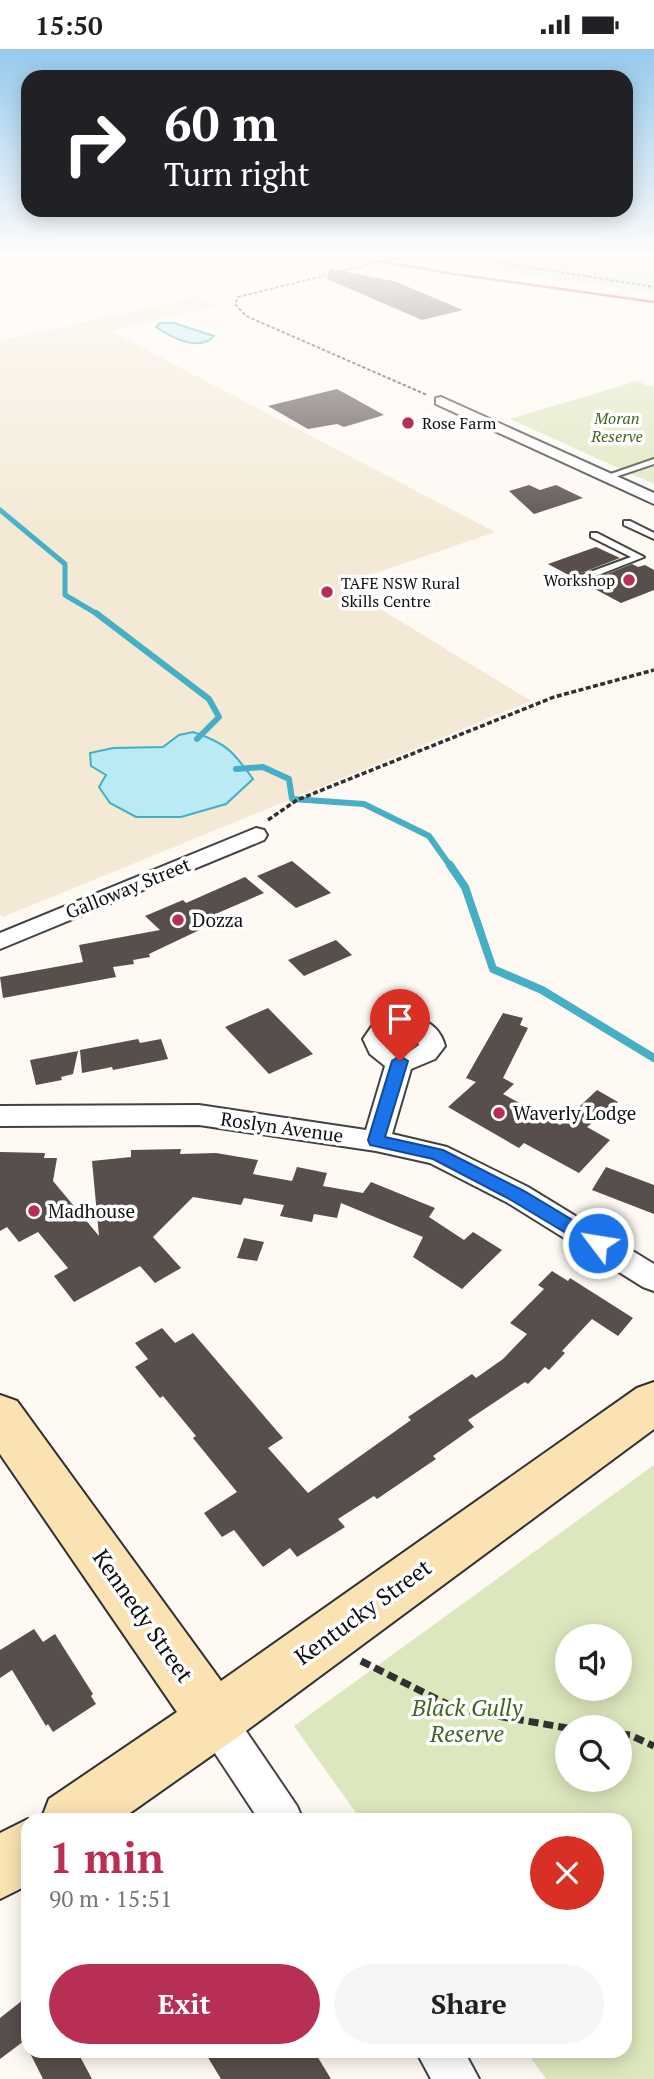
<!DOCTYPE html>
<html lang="en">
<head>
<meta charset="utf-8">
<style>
  body { margin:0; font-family:"PT Serif",serif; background:#f6f6f6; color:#202124; height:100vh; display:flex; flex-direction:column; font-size:26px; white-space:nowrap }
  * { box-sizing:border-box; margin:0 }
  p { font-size:23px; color:#757577 }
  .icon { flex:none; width:38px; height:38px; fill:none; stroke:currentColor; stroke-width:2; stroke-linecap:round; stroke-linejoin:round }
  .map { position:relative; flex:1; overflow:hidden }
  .sheet { position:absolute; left:21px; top:1764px; width:611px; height:245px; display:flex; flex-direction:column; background:#fff; border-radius:21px; box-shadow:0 4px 18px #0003 }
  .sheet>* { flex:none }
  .banner { position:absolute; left:21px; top:21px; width:612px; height:147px; border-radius:21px; box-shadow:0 4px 18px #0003; background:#202124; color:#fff; overflow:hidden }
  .fabs { position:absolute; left:555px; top:1575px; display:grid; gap:14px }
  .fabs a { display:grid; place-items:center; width:77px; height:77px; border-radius:50%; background:#fff; box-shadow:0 4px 18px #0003; font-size:35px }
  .pin { position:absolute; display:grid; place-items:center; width:60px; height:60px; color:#fff; margin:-72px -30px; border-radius:50% 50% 50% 0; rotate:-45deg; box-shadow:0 0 7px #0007 }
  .pin .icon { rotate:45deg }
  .me { position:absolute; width:77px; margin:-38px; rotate:301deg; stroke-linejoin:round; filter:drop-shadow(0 0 5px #0008) }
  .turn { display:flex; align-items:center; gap:24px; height:147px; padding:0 28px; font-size:32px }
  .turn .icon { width:91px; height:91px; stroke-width:2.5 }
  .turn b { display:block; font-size:49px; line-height:60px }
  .round { display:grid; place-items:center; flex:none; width:74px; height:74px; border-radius:37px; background:#f6f6f6 }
  .headline { display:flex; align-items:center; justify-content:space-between; height:119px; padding:0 28px }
  h1 { font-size:42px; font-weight:700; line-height:52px; color:#b82f54 }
  .action { display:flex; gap:14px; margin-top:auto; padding:14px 28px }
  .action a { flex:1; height:80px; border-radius:42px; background:#b82f54; color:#fff; font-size:28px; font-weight:700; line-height:80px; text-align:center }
  .action a+a { background:#f6f6f6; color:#202124 }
  .status { display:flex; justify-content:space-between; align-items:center; height:49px; padding:0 35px; background:#fff; direction:ltr }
  .status svg { height:19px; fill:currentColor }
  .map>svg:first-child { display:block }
  .farmland { fill:#f3e9d4 }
  .green { fill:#dde7bd; fill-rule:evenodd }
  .water { fill:#baeaf3; stroke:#45afc6; stroke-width:2 }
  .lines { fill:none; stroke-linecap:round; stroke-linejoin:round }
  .stream-far2 { stroke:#45afc6; stroke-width:5 }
  .stream-far1 { stroke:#45afc6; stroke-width:6 }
  .stream { stroke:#45afc6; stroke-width:8 }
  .building { fill:#584e4c }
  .lane-casing { stroke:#424242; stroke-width:4 }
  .street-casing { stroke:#424242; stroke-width:4 }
  .secondary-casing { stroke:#313131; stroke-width:4 }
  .path-far2 { stroke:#313131; stroke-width:2; stroke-dasharray:3.5 2; stroke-linecap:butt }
  .path-far1 { stroke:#313131; stroke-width:3.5; stroke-dasharray:5 2.5; stroke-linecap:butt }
  .path { stroke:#313131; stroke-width:7; stroke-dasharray:10 5; stroke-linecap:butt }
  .lane { fill:#fff; fill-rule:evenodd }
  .street { fill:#fff; fill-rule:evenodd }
  .secondary { fill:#fae2b2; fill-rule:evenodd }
  .rail { stroke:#b82f54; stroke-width:2.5 }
  .route { fill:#1a73e8; stroke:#114b97; stroke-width:2 }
  .poi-dot { fill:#b82f54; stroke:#fff; stroke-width:2.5 }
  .labels { text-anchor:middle; stroke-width:7; stroke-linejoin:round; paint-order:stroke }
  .far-park-label { font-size:16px; font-style:italic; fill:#3f6423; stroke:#fff }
  .far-poi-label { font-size:16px; fill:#0f0f0f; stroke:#fff; text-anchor:start }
  .street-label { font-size:19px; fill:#0f0f0f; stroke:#fff }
  .poi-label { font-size:19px; fill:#0f0f0f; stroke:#fff; text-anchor:start }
  .near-street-label { font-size:23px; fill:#0f0f0f; stroke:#fff }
  .near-park-label { font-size:23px; font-style:italic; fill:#3f6423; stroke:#fff }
</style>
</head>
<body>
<div class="status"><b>15:50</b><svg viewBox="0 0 49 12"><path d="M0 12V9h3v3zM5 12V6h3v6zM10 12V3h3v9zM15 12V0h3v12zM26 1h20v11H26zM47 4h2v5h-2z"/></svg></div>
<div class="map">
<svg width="654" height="2030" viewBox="0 0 654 2030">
  <rect width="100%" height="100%" fill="#fef9f3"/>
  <!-- farmland -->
  <path class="farmland" d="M 197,248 L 216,257 L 110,282 L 495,483 L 341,536 L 531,652 L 3,868 L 0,864 L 0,292 Z"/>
  <!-- green -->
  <g class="green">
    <path d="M 443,205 L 654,205 L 654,244 L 419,210 Z"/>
    <path d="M 637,332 L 648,337 L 654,336 L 654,435 L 510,370 Z"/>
    <path d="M 654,1416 L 654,2030 L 546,2030 L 526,2002 L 625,2002 L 625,1771 L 361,1771 L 294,1677 ZM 620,1587 L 620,1640 L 567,1640 L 567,1587 ZM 567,1678 L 620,1678 L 620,1731 L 567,1731 Z"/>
  </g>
  <!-- water -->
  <g class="water">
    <path d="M 160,274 L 174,274 L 214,287 C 198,304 171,288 156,278 Z"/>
    <path d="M 193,683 C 226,694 233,702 253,730 L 226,755 L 181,768 L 136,768 L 110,754 L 99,738 L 106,726 L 91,717 L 90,704 L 113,699 L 163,698 L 179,686 Z"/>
  </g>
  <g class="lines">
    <!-- stream-far2 -->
    <path class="stream-far2" d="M 0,461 L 65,515 L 65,546 L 99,566"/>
    <!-- stream-far1 -->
    <g class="stream-far1">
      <path d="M 96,564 L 209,650 L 219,668 L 197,690"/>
      <path d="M 236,720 L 263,718 L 289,730 L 292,750 L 364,755 L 429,787 L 451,818"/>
    </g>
    <!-- stream -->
    <path class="stream" d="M 450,816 L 465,838 L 493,920 L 542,941 L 654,1009"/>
  </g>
  <!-- building -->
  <g class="building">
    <path d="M 330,220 L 394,232 L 463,261 L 422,271 L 327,230 Z"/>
    <path d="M 337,340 L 384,366 L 344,378 L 337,375 L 308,380 L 268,357 Z"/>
    <path d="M 529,436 L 540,441 L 556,436 L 583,449 L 534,465 L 509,442 Z"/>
    <path d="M 596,498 L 620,509 L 581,524 L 580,532 L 589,532 L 632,515 L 638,518 L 645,516 L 654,521 L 654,541 L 621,554 L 548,515 Z"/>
    <path d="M 292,812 L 331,844 L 296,859 L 257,827 Z"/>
    <path d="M 245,828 L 264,844 L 204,870 L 210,876 L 149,905 L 150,908 L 133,911 L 134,915 L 113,918 L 116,928 L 3,949 L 0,928 L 83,913 L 79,896 L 160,881 L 145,867 L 183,851 L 186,854 Z"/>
    <path d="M 336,891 L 352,906 L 304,927 L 288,911 Z"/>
    <path d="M 268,959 L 313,1005 L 269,1025 L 225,978 Z"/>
    <path d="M 503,964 L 523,969 L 520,976 L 528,979 L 503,1029 L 514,1035 L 503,1045 L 560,1076 L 597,1041 L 618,1053 L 587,1078 L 610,1091 L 579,1124 L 524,1094 L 519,1099 L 448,1058 L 476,1033 L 466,1029 Z"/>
    <path d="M 138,990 L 140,994 L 161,990 L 168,1010 L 113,1021 L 112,1018 L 82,1024 L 80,1001 Z"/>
    <path d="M 78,1002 L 73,1025 L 61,1028 L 62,1031 L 36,1036 L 30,1011 Z"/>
    <path d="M 181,1100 L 180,1105 L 216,1104 L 258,1111 L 253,1125 L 292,1132 L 297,1118 L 327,1124 L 323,1137 L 363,1144 L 371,1133 L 435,1159 L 429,1168 L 464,1191 L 473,1183 L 502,1201 L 462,1240 L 413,1208 L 423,1188 L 341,1154 L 337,1169 L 314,1165 L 312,1173 L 280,1167 L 284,1156 L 244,1149 L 241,1156 L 193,1148 L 153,1188 L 181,1219 L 155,1234 L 140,1217 L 74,1253 L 54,1227 L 68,1219 L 38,1183 L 19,1193 L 7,1178 L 0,1182 L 0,1103 L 45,1104 L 44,1109 L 57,1109 L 53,1132 L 99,1187 L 92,1112 L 131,1108 L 131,1101 Z"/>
    <path d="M 606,1118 L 654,1136 L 654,1165 L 592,1141 Z"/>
    <path d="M 244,1189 L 264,1193 L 257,1212 L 237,1209 Z"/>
    <path d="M 552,1222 L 568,1232 L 570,1229 L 633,1269 L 618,1287 L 592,1270 L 562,1302 L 565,1304 L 549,1321 L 545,1318 L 528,1335 L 525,1333 L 468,1371 L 474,1378 L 433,1407 L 436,1410 L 377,1450 L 374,1447 L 338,1470 L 345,1478 L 297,1508 L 290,1499 L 263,1518 L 234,1481 L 222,1488 L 204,1464 L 237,1443 L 193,1389 L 196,1387 L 163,1347 L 160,1349 L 135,1318 L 148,1310 L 135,1294 L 162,1279 L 175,1294 L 193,1284 L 283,1389 L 268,1399 L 308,1444 L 411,1371 L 408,1368 L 472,1325 L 476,1329 L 503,1310 L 527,1285 L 510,1274 L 544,1240 L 538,1236 Z"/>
    <path d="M 34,1580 L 43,1593 L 55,1585 L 93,1645 L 91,1647 L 96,1655 L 53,1683 L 48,1675 L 46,1677 L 12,1621 L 0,1629 L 0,1601 Z"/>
    <path d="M 28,1947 L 28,1989 L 0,2010 L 0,1969 Z"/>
    <path d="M 29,2002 L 77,2002 L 92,2030 L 43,2030 Z"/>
    <path d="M 204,2002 L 314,2002 L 331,2030 L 221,2030 Z"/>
  </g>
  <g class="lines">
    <!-- lane casing -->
    <g class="lane-casing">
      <g id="lane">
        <path d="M 654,410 L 654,415 L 609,430 L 602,428 Z"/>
        <path d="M 624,472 L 630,472 L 654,484 L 654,490 L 624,476 Z"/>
        <path d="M 591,484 L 597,484 L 644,508 L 588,530 L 582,530 L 582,526 L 631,508 L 591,488 Z"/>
      </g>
    </g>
    <!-- street casing -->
    <g class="street-casing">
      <g id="street">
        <path d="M 441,348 L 654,444 L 654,455 L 436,355 L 436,349 Z"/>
        <path d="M 256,779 L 264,781 L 267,786 L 264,791 L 0,900 L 0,884 Z"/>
        <path d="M 398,967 C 420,967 439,974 445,997 L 435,1010 L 411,1020 L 392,1085 L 447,1098 L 528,1138 L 654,1215 L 654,1242 L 643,1238 L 508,1154 L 430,1114 L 376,1102 L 199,1076 L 0,1077 L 0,1057 L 199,1056 L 366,1081 L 385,1017 L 370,1005 L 363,990 L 372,977 ZM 402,984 L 416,988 L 419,996 L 409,1003 L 394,1000 L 389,991 Z"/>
        <path d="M 215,1651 L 229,1657 L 297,1757 L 303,1771 L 259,1771 L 201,1683 L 196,1670 L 201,1657 Z"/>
        <path d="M 416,2002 L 464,2002 L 479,2030 L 431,2030 Z"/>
      </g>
    </g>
    <!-- secondary casing -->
    <g class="secondary-casing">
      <g id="secondary">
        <path d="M 654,1333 L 654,1380 L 235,1690 L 120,1771 L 41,1771 L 49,1750 L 177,1663 L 0,1405 L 0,1346 L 17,1352 L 221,1632 L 637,1339 Z"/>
        <path d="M 28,1770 L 28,1836 L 0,1850 L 0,1784 Z"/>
      </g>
    </g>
    <!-- path-far2 -->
    <g class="path-far2">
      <path d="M 412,205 L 238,248 L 235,255 L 246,267 L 427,346"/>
      <path d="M 447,205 L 654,238"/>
    </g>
    <!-- path-far1 -->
    <path class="path-far1" d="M 268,771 L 297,751 L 554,648 L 654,621"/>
    <!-- path -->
    <g class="path">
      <path d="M 361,1612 L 457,1660 L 567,1679"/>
      <path d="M 620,1685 L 630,1686 L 654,1697"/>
    </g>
    <!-- lane -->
    <use href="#lane" class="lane"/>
    <!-- street -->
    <use href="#street" class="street"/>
    <!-- secondary -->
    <use href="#secondary" class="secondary"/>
    <!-- rail -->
    <path class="rail" d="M 337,205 L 454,225 L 654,253"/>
  </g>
  <!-- sky -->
  <linearGradient id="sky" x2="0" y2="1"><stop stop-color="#95caec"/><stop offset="0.42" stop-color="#fffcfa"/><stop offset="1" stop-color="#fffcfa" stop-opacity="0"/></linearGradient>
  <rect width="654" height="489" fill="url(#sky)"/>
  <!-- route -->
  <path class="route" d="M 400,1007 L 408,1012 L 385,1088 L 443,1101 L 524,1142 L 604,1190 L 607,1194 L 604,1199 L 591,1199 L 511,1151 L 433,1110 L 370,1096 L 368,1091 L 392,1012 Z"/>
  <!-- markers -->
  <g class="poi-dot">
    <circle cx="408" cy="374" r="7"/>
    <circle cx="629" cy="531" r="7"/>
    <circle cx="327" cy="543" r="7"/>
    <circle cx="178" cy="871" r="7"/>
    <circle cx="499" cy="1064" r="7"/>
    <circle cx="34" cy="1162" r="7"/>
  </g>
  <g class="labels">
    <!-- far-park labels -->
    <g class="far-park-label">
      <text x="617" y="375">Moran<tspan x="617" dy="18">Reserve</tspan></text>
    </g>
    <!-- far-poi labels -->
    <g class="far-poi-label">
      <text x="422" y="380">Rose Farm</text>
      <text x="615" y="537" text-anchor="end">Workshop</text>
      <text x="341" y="540">TAFE NSW Rural<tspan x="341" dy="18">Skills Centre</tspan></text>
    </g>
    <!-- street labels -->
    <g class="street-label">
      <text transform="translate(128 839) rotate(-22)" y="7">Galloway Street</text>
      <text transform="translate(282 1078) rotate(8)" y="7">Roslyn Avenue</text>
    </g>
    <!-- poi labels -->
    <g class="poi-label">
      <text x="192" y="878">Dozza</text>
      <text x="513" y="1071">Waverly Lodge</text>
      <text x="48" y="1169">Madhouse</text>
    </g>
    <!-- near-street labels -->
    <g class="near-street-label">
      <text transform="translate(363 1563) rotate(-36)" y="8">Kentucky Street</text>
      <text transform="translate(143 1567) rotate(55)" y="8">Kennedy Street</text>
    </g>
    <!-- near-park labels -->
    <g class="near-park-label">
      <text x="467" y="1667">Black Gully<tspan x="467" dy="26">Reserve</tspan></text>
    </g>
  </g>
</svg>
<div class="fabs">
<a><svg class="icon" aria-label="sound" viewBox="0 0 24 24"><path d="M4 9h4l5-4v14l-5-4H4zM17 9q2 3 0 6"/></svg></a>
<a><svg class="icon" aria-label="search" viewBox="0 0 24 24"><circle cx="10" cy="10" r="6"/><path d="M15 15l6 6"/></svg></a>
</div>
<div class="pin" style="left:400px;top:1012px;background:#d93025"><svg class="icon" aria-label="arrive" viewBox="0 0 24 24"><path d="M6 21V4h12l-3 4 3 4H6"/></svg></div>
<svg class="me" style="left:598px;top:1194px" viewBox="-20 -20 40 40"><circle r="17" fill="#1a73e8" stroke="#fff" stroke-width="3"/><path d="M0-11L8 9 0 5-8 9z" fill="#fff"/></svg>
<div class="banner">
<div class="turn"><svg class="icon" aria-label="right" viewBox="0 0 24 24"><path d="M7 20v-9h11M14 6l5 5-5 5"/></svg><div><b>60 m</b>Turn right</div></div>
</div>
<section class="sheet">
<div class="headline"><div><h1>1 min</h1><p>90 m · 15:51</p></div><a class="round" style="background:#d93025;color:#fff"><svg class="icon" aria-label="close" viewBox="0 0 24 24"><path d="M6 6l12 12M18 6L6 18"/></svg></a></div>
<div class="action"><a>Exit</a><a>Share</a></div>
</section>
</div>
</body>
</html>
